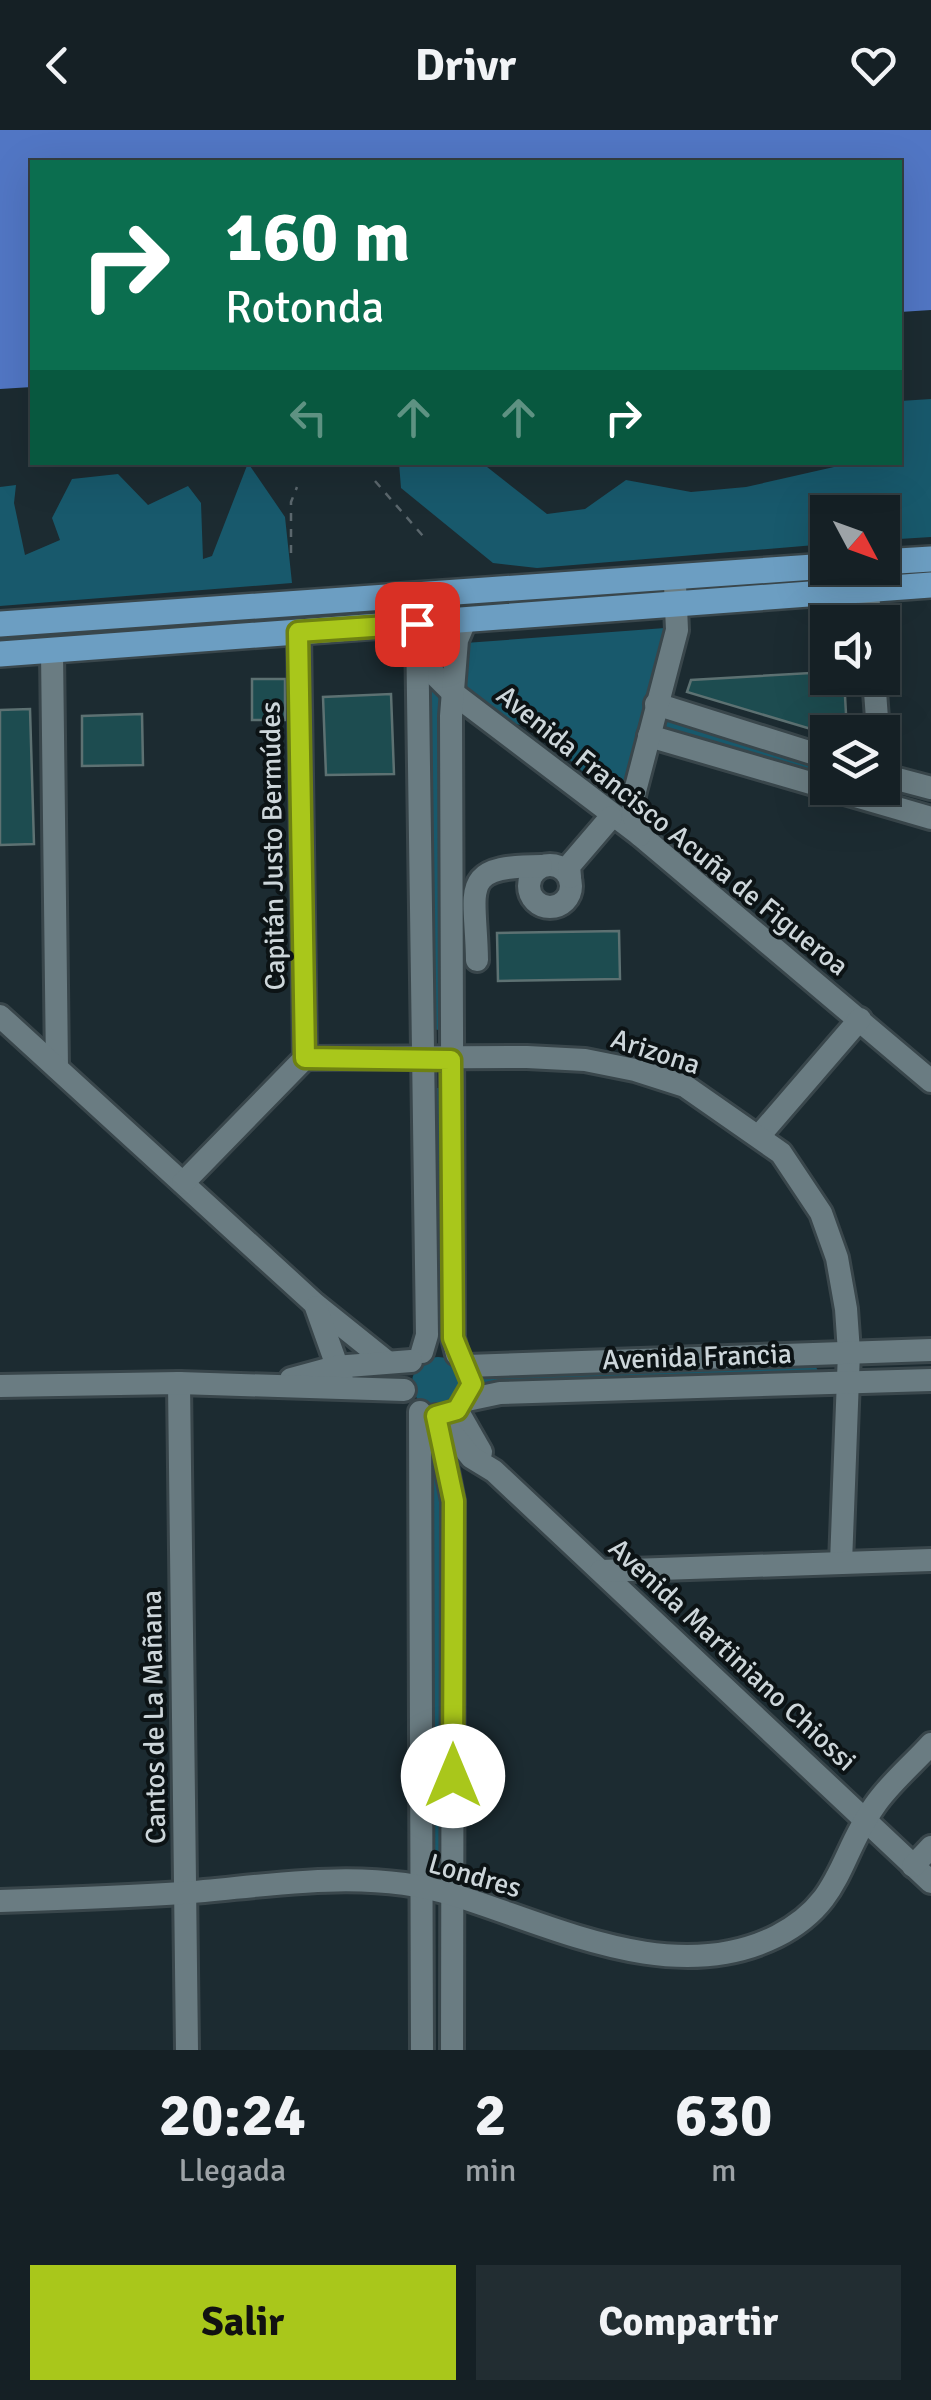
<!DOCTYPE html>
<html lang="es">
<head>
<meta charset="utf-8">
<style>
  body { margin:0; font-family:Signika,sans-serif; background:#222d32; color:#f1f3f6; height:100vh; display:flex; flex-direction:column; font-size:38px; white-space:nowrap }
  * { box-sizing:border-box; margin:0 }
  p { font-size:32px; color:#9da3a7 }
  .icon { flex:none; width:55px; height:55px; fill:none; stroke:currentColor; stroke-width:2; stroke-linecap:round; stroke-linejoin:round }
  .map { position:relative; height:1920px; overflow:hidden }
  .side { display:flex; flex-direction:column; background:#152025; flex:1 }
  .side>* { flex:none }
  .top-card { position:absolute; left:30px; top:30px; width:872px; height:305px; border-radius:0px; box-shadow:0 10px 40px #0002,0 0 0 2px #343e42; background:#0b6e4f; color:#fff; overflow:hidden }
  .needle { width:65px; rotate:131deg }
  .controls { position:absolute; left:810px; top:365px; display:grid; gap:20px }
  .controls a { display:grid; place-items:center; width:90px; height:90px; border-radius:0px; background:#152025; box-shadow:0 10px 40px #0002,0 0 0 2px #343e42; font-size:50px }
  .pin { position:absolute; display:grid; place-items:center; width:85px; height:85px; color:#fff; margin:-42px; border-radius:20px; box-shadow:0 5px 15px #0006 }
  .me { position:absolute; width:110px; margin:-55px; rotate:0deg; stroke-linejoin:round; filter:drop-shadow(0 0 8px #0008) }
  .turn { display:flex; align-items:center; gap:35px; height:210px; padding:0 30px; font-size:45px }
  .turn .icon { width:130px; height:130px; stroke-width:2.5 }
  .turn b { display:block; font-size:70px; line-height:85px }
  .lanes { display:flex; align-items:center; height:95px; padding:0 30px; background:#0003; justify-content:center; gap:50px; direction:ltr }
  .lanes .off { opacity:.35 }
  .eta { display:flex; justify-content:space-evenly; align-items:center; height:170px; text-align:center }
  .eta b { font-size:60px; font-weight:800; line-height:70px }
  .primary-button { display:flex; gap:20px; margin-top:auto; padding:20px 30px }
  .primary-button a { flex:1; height:115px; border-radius:0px; background:#a9c71b; color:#111; font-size:40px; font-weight:800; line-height:115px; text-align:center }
  .primary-button a+a { background:#222d32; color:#f1f3f6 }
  header { display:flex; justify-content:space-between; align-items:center; height:130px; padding:0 30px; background:#152025; font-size:45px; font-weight:800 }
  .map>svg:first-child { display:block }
  .green { fill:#18596c }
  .water { fill:#5176c4 }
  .building { fill:#1d4c50; stroke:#5d7172; stroke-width:2.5 }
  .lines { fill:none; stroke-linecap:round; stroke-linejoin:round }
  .minor-casing { stroke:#39464b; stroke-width:28 }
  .major-casing { stroke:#39464b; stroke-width:30 }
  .path { stroke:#5b676d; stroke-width:2.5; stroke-dasharray:8 8; stroke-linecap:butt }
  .minor { stroke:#6a7c82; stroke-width:22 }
  .major { stroke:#6c9ec2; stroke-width:25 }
  .route-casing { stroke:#6e8112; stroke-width:25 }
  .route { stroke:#a9c71b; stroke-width:18 }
  .labels { text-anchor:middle; stroke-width:8; stroke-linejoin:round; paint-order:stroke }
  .street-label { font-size:28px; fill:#cdd6da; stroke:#0c1315 }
</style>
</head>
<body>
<header><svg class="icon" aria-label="back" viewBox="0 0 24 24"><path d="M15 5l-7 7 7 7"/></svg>Drivr<svg class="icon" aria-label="heart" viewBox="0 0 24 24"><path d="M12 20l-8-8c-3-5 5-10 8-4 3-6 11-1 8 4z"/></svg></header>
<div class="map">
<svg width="931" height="1920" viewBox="0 0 931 1920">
  <rect width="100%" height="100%" fill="#1c2b31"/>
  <!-- green -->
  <g class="green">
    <path d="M 931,269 L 931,407 L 883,410 L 882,382 L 828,382 L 827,414 L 537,438 L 493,433 L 401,358 L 399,333 L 482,333 L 547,384 L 585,379 L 626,350 L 691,362 L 746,357 L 834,337 L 839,333 L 900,332 L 900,271 Z"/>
    <path d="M 248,333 L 285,387 L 292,453 L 0,476 L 0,357 L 16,355 L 14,373 L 25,425 L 60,410 L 52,388 L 72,349 L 118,344 L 148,375 L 188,356 L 201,373 L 203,429 L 212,426 Z"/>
    <path d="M 410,477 L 411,484 L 0,516 L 0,505 Z"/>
    <path d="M 665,498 L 668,506 L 618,679 L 592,659 L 600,657 L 532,596 L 513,594 L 460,554 L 465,513 Z"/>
    <path d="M 430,558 L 439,564 L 439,900 L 431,899 Z"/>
    <path d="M 667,589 L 827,635 L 827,649 L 663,601 Z"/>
    <path d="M 432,958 L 441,958 L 445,1208 L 435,1208 Z"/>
    <circle cx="438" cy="1253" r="26"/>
    <path d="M 814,1233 L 819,1243 L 479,1258 L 478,1246 Z"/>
    <path d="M 430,1295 L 446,1373 L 442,1738 L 432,1736 Z"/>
  </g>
  <!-- water -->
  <path class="water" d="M 0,0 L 931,0 L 931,180 L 900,182 L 900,32 L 32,32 L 32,257 L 0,259 Z"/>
  <!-- building -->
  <g class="building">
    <path d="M 828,542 L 828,548 L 844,548 L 847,602 L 821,602 L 687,562 L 691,550 Z"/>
    <rect x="252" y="549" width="33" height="41"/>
    <path d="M 391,564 L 394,644 L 326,645 L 323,567 Z"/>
    <path d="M 30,579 L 34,714 L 0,715 L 0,580 Z"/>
    <path d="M 142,584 L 143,635 L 82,636 L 82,586 Z"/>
    <path d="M 619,801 L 620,849 L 498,851 L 497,803 Z"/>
  </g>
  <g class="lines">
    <!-- minor casing -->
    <g class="minor-casing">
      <g id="minor">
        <path d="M 868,459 L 870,492"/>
        <path d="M 379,497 L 401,511 L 453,563 L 640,705 L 931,951"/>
        <path d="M 299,502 L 305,928"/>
        <path d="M 52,522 L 57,938"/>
        <path d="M 874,548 L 878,602"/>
        <path d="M 656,574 L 828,628"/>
        <path d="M 649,606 L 931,688"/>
        <path d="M 882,645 L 931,658"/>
        <path d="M 640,705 L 633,685 L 634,665 L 677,500 L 675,455"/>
        <circle cx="550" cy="756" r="21"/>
        <path d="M 570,747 L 569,736 L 611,687"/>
        <path d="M 477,830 C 476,758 457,736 541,736"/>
        <path d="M 0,886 L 315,1174 L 386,1231"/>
        <path d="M 759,1006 L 860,889"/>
        <path d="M 183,1053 L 305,928 L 527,927 L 585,930 L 635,940 L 685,956 L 781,1023 L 821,1083 L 837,1128 L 846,1179 L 849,1222 L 841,1433"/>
        <path d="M 316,1177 L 342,1250"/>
        <path d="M 422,1222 L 427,1205 L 417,494 L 422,475"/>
        <path d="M 457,1224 L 453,1208 L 451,586 L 457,510 L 465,491"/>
        <path d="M 467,1236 L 931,1220"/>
        <path d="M 291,1249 L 335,1237 L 411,1231"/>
        <path d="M 179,1253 L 187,1920"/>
        <path d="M 0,1256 L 179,1253 L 404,1260"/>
        <path d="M 467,1270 L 500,1263 L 931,1250"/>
        <path d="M 457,1280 L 481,1322"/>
        <path d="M 420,1282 L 422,1920"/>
        <path d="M 436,1286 L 453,1371 L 452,1920"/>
        <path d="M 439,1287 L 471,1327 L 494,1341 L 931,1752"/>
        <path d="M 601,1441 L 931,1430"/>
        <path d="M 913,1736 L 931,1717"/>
        <path d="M 0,1771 C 61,1769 122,1767 182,1763 C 271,1756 366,1737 454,1765 C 554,1796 673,1858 777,1806 C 843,1772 838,1727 875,1675 C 890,1653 913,1634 931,1614"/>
      </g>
    </g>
    <!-- major casing -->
    <g class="major-casing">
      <g id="major">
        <path d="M 882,432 L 931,429"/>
        <path d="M 0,494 L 828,436"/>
        <path d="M 0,524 L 931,455"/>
      </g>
    </g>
    <!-- path -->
    <g class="path">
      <path d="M 375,351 L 423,406"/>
      <path d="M 291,423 L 291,372 L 297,357"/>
    </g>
    <!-- minor -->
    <use href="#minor" class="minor"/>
    <!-- major -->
    <use href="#major" class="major"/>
  </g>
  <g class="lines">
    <!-- route casing -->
    <g class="route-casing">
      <path id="route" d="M 417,494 L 298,502 L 305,928 L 451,930 L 453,1208 L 472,1254 L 457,1280 L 436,1286 L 454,1371 L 453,1646"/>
    </g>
    <!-- route -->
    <use href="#route" class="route"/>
  </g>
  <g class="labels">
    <!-- street labels -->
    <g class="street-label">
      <text transform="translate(673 700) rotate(39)" y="10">Avenida Francisco Acuña de Figueroa</text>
      <text transform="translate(272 716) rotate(-91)" y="10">Capitán Justo Bermúdes</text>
      <text transform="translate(656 921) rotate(18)" y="10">Arizona</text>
      <text transform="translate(697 1226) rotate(-2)" y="10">Avenida Francia</text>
      <text transform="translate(733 1524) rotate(43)" y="10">Avenida Martiniano Chiossi</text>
      <text transform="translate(153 1587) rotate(-91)" y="10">Cantos de La Mañana</text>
      <text transform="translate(475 1745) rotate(16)" y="10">Londres</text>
    </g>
  </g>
</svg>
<div class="controls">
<a><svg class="needle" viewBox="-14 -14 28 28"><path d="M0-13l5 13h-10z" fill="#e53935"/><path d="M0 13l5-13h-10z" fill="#9da3a7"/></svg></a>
<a><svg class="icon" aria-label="sound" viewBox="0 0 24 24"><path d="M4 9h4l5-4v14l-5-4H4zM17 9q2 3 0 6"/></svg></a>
<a><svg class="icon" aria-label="layers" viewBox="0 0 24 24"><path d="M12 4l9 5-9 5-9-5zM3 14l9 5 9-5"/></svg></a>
</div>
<div class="pin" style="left:417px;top:494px;background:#d93025"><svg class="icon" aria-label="arrive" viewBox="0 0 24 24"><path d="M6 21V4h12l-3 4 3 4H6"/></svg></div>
<svg class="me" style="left:453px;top:1646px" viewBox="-20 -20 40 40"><circle r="19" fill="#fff"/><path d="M0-13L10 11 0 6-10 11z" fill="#a9c71b"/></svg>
<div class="top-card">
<div class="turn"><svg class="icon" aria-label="right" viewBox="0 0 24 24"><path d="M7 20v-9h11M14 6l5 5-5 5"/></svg><div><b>160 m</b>Rotonda</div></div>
<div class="lanes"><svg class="icon off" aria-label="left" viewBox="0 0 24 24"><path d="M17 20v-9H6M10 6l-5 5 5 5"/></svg><svg class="icon off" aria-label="ahead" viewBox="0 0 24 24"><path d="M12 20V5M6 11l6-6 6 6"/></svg><svg class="icon off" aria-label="ahead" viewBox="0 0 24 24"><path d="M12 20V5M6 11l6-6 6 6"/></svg><svg class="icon" aria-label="right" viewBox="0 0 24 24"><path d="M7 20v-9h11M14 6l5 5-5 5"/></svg></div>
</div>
</div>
<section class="side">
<div class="eta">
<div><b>20:24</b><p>Llegada</p></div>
<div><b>2</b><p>min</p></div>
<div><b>630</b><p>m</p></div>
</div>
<div class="primary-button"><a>Salir</a><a>Compartir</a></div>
</section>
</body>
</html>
